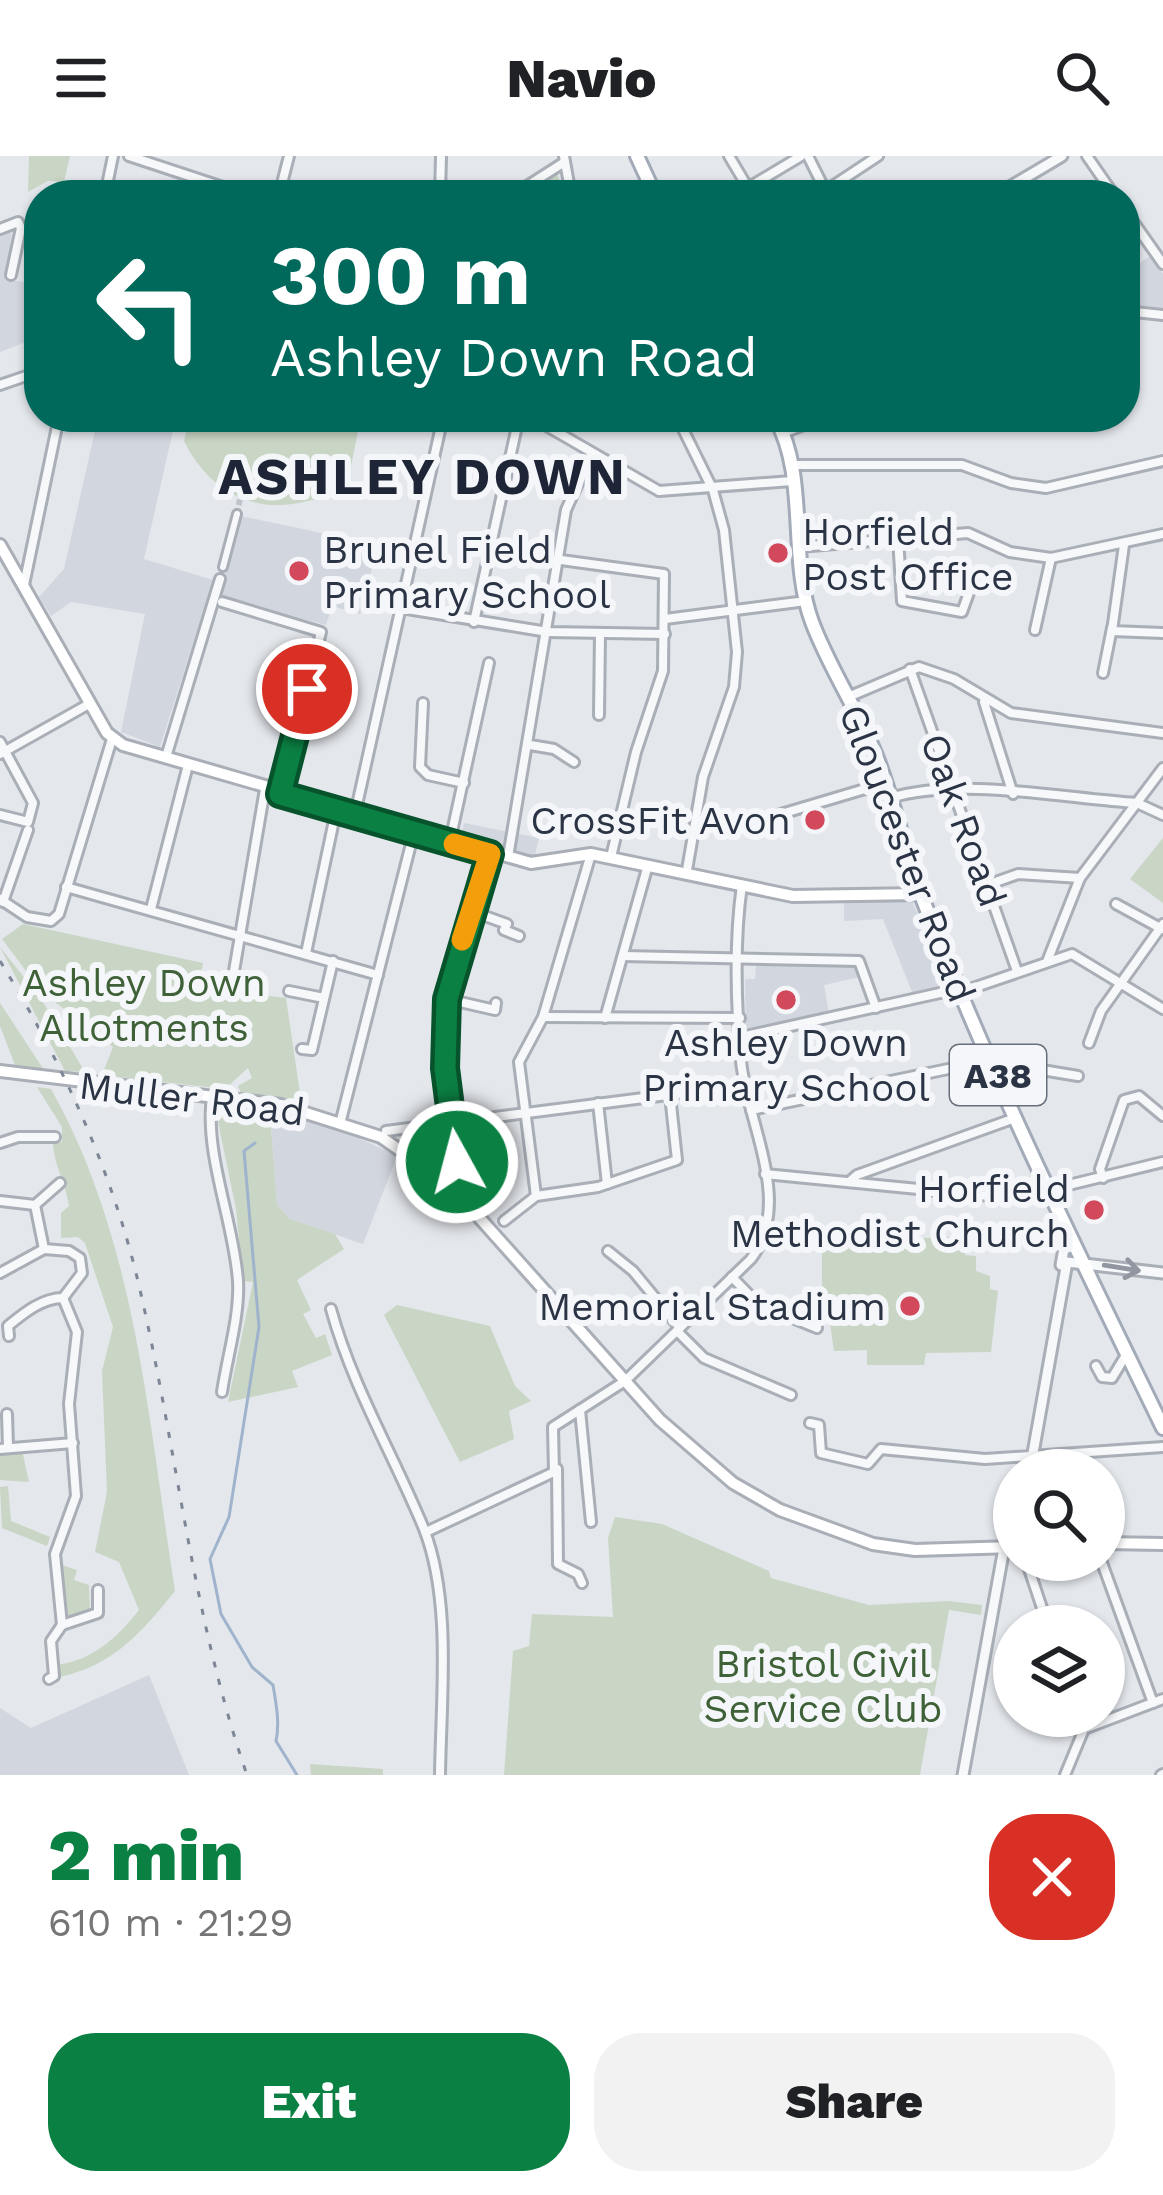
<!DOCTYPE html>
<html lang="en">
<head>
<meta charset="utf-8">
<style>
  body { margin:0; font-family:"Work Sans",sans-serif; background:#f2f2f2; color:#202124; height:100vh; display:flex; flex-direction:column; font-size:45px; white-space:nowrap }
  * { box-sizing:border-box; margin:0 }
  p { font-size:39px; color:#757577 }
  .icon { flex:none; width:66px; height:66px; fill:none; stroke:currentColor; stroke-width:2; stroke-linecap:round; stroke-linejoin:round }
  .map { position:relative; height:1619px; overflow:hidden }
  .panel { display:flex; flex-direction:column; background:#fff; flex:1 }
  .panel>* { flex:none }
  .top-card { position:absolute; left:24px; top:24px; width:1116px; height:252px; border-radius:48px; box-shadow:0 3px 9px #0004; background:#00695c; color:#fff; overflow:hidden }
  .controls { position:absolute; left:993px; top:1293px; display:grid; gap:24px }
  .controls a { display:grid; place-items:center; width:132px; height:132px; border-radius:50%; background:#fff; box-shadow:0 3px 9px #0004; font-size:60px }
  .pin { position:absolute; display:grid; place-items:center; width:102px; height:102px; color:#fff; margin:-51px; border:6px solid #fff; border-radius:50%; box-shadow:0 3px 12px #0007 }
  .me { position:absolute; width:132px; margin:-66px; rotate:353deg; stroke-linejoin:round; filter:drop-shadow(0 0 9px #0008) }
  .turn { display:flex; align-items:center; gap:42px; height:252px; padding:0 48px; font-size:54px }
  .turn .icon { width:156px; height:156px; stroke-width:2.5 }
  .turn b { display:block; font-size:84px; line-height:102px }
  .round { display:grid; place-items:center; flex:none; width:126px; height:126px; border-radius:48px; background:#f2f2f2 }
  .headline { display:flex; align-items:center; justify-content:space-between; height:204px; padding:0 48px }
  h1 { font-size:72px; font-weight:800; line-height:90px; color:#0b8043 }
  .cta { display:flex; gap:24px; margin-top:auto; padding:24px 48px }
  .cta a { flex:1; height:138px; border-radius:48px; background:#0b8043; color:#fff; font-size:48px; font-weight:800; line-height:138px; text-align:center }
  .cta a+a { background:#f2f2f2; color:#202124 }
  header { display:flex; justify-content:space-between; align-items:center; height:156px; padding:0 48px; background:#fff; font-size:54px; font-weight:800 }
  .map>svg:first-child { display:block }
  .built { fill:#d2d6de }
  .green { fill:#c9d6c5 }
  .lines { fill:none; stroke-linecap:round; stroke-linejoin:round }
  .stream { stroke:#9fb4cc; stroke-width:3 }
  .pedestrian-tunnel { stroke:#bfc3cb; stroke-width:6; stroke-dasharray:6 3; stroke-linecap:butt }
  .pedestrian-casing { stroke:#a9aeb7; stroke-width:12 }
  .minor-casing { stroke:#a9aeb7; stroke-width:14 }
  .tertiary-casing { stroke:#a9aeb7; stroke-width:15 }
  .secondary-casing { stroke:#a9aeb7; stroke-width:16 }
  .primary-casing { stroke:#a3abb8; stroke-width:18 }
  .pedestrian { stroke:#f7f8fa; stroke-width:6 }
  .minor { stroke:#f7f8fa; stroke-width:8 }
  .tertiary { stroke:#f7f8fa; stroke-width:9 }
  .secondary { stroke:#fff; stroke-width:10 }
  .primary { stroke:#fff; stroke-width:12 }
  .rail { stroke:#7d8696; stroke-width:3; stroke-dasharray:6 12; stroke-linecap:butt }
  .oneway { stroke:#9196a0 }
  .route-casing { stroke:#07532c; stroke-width:30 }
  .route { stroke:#0b8043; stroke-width:21 }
  .slow { stroke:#f59e0b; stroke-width:21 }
  .poi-dot { fill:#d1495b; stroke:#f4f6f9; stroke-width:4.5 }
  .labels { text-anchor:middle; stroke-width:12; stroke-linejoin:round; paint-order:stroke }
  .shield { fill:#f4f6f9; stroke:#676e7b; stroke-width:3 }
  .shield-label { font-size:36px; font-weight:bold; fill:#2b3445 }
  .poi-label { font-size:39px; fill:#2b3445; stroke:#f4f6f9; text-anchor:end }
  .street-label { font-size:39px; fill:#2b3445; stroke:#f4f6f9 }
  .park-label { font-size:39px; fill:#3f6138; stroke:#f4f6f9 }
  .district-label { font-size:51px; font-weight:bold; letter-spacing:3px; fill:#1d2536; stroke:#f4f6f9 }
</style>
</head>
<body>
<header><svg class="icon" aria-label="menu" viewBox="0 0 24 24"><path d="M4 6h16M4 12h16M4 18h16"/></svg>Navio<svg class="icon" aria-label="search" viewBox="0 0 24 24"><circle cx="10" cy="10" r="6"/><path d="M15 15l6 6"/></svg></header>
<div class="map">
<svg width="1163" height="1619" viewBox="0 0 1163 1619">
  <rect width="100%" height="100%" fill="#e4e7ec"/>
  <!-- built -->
  <g class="built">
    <path d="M 12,75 L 6,123 L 39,129 L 39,160 L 34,183 L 0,196 L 0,80 Z"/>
    <path d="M 1150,100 L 1163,118 L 1163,157 L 1125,152 L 1125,117 Z"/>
    <path d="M 98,261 L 176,261 L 144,403 L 213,424 L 160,591 L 121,576 L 145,458 L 71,446 L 51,460 L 39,441 L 64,413 Z"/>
    <path d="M 241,360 L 378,389 L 360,458 L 332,450 L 326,469 L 219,441 Z"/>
    <path d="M 464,667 L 539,682 L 534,703 L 460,684 Z"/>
    <path d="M 844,745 L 912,745 L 948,831 L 914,841 L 883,763 L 844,765 Z"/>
    <path d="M 756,808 L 855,810 L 860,821 L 824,829 L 829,858 L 746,875 L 745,823 L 755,823 Z"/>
    <path d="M 270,957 L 331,969 L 397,1000 L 363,1088 L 290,1063 L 277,1049 Z"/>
    <path d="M 149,1519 L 189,1619 L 0,1619 L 0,1552 L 31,1572 Z"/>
  </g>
  <!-- green -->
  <g class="green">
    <path d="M 29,0 L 70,0 L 64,26 L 48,25 L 28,36 Z"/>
    <path d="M 556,16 L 566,39 L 519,39 Z"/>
    <path d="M 190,261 L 361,261 L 345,339 C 323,339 302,349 280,349 C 235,350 202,322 184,285 Z"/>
    <path d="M 1163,682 L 1163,747 L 1130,723 Z"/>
    <path d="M 23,768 L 203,807 L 198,832 L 226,844 L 231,835 L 286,842 L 301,944 L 241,937 L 238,930 L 252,922 L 248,912 L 225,933 L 102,919 L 113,891 L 41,835 L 2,783 Z"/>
    <path d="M 0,791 L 41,843 L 85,916 L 65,915 Z"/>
    <path d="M 0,847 L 44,914 L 15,909 L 0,870 Z"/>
    <path d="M 37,931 L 51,933 C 137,1086 148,1265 175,1435 C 142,1476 113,1510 59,1521 L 53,1509 C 90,1507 117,1482 139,1454 L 119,1406 L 95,1396 L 107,1336 L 102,1215 L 113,1171 L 85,1087 L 78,1081 L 61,1082 L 61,1057 L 69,1050 C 66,1028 54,1009 53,988 L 62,986 L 62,971 Z"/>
    <path d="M 231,951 L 270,957 L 277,1049 L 290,1063 L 335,1078 L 344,1093 L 297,1124 L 311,1154 L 303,1158 L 316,1182 L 325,1178 L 332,1199 L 292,1215 L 298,1231 L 228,1246 L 253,1126 L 243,1125 L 236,1053 L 218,966 Z"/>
    <path d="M 446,972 L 449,1015 L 400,982 L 404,975 Z"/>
    <path d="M 966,1080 L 965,1099 L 976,1100 L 976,1115 L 990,1120 L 990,1133 L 998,1135 L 991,1196 L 926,1197 L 924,1209 L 867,1209 L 867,1194 L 834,1195 L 830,1167 L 822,1167 L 822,1087 Z"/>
    <path d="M 397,1149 L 490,1170 L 515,1230 L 531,1245 L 509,1255 L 514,1283 L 460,1306 L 384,1159 Z"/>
    <path d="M 22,1294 L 29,1326 L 0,1324 L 0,1296 Z"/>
    <path d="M 8,1330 L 11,1365 L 50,1381 L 47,1390 L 2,1372 L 0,1331 Z"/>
    <path d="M 615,1361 L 662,1368 L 769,1415 L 771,1422 L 869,1449 L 948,1445 L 982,1449 L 981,1459 L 949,1454 L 920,1619 L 504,1619 L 513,1495 L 529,1490 L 532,1458 L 613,1461 L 608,1382 Z"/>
    <path d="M 62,1409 L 77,1414 L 74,1424 L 89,1429 L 90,1455 L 71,1464 L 64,1459 Z"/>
    <path d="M 310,1608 L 383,1613 L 383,1619 L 311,1619 Z"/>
  </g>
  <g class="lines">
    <!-- stream -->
    <path class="stream" d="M 255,987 L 244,995 L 259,1171 L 229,1361 L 210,1403 L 221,1458 L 252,1511 L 273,1529 C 276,1548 280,1566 276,1585 L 297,1619"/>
    <!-- pedestrian-tunnel -->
    <path class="pedestrian-tunnel" d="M 237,358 L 240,343"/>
    <!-- pedestrian casing -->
    <g class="pedestrian-casing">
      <path id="pedestrian" d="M 223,411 L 237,358"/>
    </g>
    <!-- minor casing -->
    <g class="minor-casing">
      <g id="minor">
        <path d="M 129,0 L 238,36"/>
        <path d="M 564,0 L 571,39"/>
        <path d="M 729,0 L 748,32"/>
        <path d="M 808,0 L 827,38"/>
        <path d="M 1087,0 L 1114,39"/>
        <path d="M 281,31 L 314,39"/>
        <path d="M 825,35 L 878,0"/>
        <path d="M 105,39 L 113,0"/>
        <path d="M 279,39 L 289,0"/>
        <path d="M 440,39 L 441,0"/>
        <path d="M 513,39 L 563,7"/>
        <path d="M 736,39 L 801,0"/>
        <path d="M 1125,54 L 1163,108"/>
        <path d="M 0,73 L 18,66 L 21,72 L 11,119"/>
        <path d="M 1125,155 L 1163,159"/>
        <path d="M 0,229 L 29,219"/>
        <path d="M 531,261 L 659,335 L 792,325"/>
        <path d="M 677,261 L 713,334 L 724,374 L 737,496 L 734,531 L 703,621 L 687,714"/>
        <path d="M 783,277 L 825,261"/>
        <path d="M 792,309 L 962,309 L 1011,327 L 1046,332 L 1163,305"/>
        <path d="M 898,382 L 902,445 L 962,456 L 975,420"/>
        <path d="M 1124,389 L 1112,475 L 1163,477"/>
        <path d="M 799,391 L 968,377 L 1010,396 L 1051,402 L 1163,378"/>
        <path d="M 561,404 L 664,418 L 663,515 L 636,596 L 611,701"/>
        <path d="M 24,429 L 59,261"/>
        <path d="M 222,446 L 321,476 L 281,636"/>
        <path d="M 401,452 L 548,476 L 665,478"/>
        <path d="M 665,463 L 806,445"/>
        <path d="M 474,466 L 519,261"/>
        <path d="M 1035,474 L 1051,402"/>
        <path d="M 910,513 L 1017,815"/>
        <path d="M 1103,517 L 1112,472"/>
        <path d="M 848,541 L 919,511 L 954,523 L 1011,557 L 1163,577"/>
        <path d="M 984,546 L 1013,638"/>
        <path d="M 423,547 L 420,611 L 428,619 L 464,627"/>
        <path d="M 599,559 L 600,478"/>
        <path d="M 0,586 L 33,647 L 28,666 L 0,659"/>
        <path d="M 530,589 L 554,593 L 574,606"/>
        <path d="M 0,598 L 89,548"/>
        <path d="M 166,601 L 220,423"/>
        <path d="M 890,642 C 961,621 1061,642 1137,647 L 1163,659"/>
        <path d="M 355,658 L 443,261"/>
        <path d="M 781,658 L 885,627"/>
        <path d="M 450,685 L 489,507"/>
        <path d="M 508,701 L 566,354 L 591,299"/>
        <path d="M 987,729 L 1018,718 L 1080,722"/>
        <path d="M 66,731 L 378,819"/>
        <path d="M 0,743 L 27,761 L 51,765 L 59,758 L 112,583"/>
        <path d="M 3,746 L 28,674"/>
        <path d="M 1116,748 L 1162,773"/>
        <path d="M 151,753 L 188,609"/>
        <path d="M 471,755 L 507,768 L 504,774 L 519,780"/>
        <path d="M 306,797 L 336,655"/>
        <path d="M 623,800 L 859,805 L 876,852"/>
        <path d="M 1048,803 L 1080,722 L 1163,612"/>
        <path d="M 233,821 L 265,633"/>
        <path d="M 289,835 L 324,842"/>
        <path d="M 961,836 L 1072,798 L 1163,853"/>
        <path d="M 447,843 L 495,854 L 496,847"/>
        <path d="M 544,861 L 740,862"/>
        <path d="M 605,862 L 648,709"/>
        <path d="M 741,881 L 958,833"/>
        <path d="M 1089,887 L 1101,855 L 1163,768"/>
        <path d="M 302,893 L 312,894 L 333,805"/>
        <path d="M 1002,929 L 1042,914 L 1078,920"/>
        <path d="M 212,941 C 204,998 234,1066 238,1125 C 240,1160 227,1201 222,1236"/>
        <path d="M 598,947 L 607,1028"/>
        <path d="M 751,954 L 953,912 L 987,898"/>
        <path d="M 341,964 L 414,676"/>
        <path d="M 386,975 L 745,929"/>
        <path d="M 0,987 L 18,981 L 55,981"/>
        <path d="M 765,1018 L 1010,1042 L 1045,1027"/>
        <path d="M 1103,1022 L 1100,1013 L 1124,944 L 1139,940 L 1163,960"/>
        <path d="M 457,1023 L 445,912 L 447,843 L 490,698"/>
        <path d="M 849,1026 L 857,1019 L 1015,962"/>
        <path d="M 1048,1034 L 1163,1006"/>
        <path d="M 536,1040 L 519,906 L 543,861 L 591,698"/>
        <path d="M 0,1045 L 35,1049 L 44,1093 L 69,1095 L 80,1102 L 82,1117 L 63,1142"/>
        <path d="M 35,1049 L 60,1027"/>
        <path d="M 504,1065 L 536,1040 L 598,1031 L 677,1004 L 670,939"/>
        <path d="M 608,1095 L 633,1115 L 680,1172"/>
        <path d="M 0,1117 L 44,1093"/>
        <path d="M 732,1121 L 758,1148 L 817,1172"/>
        <path d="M 331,1153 C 352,1230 394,1300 424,1373 C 452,1445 441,1542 440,1619"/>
        <path d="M 677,1175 L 704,1202 L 791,1239"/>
        <path d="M 9,1180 L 8,1170 C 24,1157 42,1142 63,1142 L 77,1176 L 69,1248 L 76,1340 L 55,1398 L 62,1469"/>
        <path d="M 1096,1210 L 1102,1221 L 1112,1222 L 1126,1199"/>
        <path d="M 580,1254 L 591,1366"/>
        <path d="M 7,1258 L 8,1291"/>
        <path d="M 810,1267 L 819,1269 L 821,1297 L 868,1308 L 881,1293 L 985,1303 L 1163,1291"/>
        <path d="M 0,1293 L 73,1287"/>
        <path d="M 557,1313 L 558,1408 L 578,1418 L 582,1427"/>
        <path d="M 426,1376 L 554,1316 L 553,1271 L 625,1225 L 751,1103 C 794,1047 747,967 741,905 C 736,849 734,785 742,729"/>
        <path d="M 1026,1404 L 1048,1470"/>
        <path d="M 1101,1404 L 1153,1547"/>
        <path d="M 62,1469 L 98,1457 L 98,1434"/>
        <path d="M 49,1523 L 54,1520 L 51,1485 L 62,1469"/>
        <path d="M 1084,1573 L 1163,1543"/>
        <path d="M 1065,1619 L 1084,1573 L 1079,1560"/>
        <path d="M 1161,1619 L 1163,1618"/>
      </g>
    </g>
    <!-- tertiary casing -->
    <g class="tertiary-casing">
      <g id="tertiary">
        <path d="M 996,39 L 1062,0"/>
        <path d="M 1061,1109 L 1067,1076"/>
        <path d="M 1030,1314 L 1067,1106 L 1163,1117"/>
        <path d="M 963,1619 L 1004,1392"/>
      </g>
    </g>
    <!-- secondary casing -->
    <g class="secondary-casing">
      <g id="secondary">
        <path d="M 0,389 L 107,577 L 123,589 L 531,707 L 591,698 L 793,740 L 921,738"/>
        <path d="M 0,915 L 281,949 L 381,981 L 452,1031 L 660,1264 L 733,1327 L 780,1354 L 873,1388 L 915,1394 L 1014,1391"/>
        <path d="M 1104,1387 L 1163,1388"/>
      </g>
    </g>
    <!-- primary casing -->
    <g class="primary-casing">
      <g id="primary">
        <path d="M 637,0 L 655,39"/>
        <path d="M 775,261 C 809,322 788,401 812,466 C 830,514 860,557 878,605 C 895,651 906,699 923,744 C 993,926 1079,1099 1163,1272"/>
      </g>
    </g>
    <!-- pedestrian -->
    <use href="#pedestrian" class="pedestrian"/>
    <!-- minor -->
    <use href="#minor" class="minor"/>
    <!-- tertiary -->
    <use href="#tertiary" class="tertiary"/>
    <!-- secondary -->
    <use href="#secondary" class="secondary"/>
    <!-- primary -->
    <use href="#primary" class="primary"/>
    <!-- rail -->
    <path class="rail" d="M 0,805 C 59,901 107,1003 135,1113 C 176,1280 190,1455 247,1619"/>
  </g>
  <!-- one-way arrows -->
  <defs><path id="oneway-shaft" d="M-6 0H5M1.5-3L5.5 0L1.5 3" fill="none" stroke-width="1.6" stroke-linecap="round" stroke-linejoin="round" transform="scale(3)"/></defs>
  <use class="oneway" href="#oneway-shaft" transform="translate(1122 1112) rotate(9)"/>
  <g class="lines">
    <!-- route casing -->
    <g class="route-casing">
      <path id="route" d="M 307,533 L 280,638 L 490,698 L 447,843 L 445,912 L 457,1006"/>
    </g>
    <!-- route -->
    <use href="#route" class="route"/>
    <!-- slow -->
    <path class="slow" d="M 454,688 L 490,698 L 462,784"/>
  </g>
  <!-- markers -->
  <g class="poi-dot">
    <circle cx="778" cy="397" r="12"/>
    <circle cx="299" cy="415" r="12"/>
    <circle cx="815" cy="664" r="12"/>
    <circle cx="786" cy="844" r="12"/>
    <circle cx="1094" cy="1054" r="12"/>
    <circle cx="910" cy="1150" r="12"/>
  </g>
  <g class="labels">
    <!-- shield labels -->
    <rect class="shield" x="950" y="889" width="96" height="60" rx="9"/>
    <g class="shield-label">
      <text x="998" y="932">A38</text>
    </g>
    <!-- poi labels -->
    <g class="poi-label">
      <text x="802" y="389" text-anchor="start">Horfield<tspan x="802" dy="45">Post Office</tspan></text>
      <text x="323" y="407" text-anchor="start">Brunel Field<tspan x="323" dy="45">Primary School</tspan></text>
      <text x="791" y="678">CrossFit Avon</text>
      <text x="786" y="900" text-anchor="middle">Ashley Down<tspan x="786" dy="45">Primary School</tspan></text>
      <text x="1070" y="1046">Horfield<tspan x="1070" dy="45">Methodist Church</tspan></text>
      <text x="886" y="1164">Memorial Stadium</text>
    </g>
    <!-- street labels -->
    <g class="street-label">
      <text transform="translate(964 664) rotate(70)" y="14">Oak Road</text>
      <text transform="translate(908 697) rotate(69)" y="14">Gloucester Road</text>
      <text transform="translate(192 942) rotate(7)" y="14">Muller Road</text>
    </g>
    <!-- park labels -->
    <g class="park-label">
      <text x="144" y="840">Ashley Down<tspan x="144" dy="45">Allotments</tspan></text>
      <text x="823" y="1521">Bristol Civil<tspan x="823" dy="45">Service Club</tspan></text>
    </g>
    <!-- district labels -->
    <g class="district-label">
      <text x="423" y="338">ASHLEY DOWN</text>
    </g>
  </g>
</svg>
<div class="controls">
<a><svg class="icon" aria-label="search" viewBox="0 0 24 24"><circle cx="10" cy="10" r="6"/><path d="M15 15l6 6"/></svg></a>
<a><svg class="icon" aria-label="layers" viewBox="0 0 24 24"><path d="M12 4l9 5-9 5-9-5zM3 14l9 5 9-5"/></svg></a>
</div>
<div class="pin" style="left:307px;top:533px;background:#d93025"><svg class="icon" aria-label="arrive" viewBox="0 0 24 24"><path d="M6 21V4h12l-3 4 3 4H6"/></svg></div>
<svg class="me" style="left:457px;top:1006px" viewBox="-20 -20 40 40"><circle r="17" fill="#0b8043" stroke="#fff" stroke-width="3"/><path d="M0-11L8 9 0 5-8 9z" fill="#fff"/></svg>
<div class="top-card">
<div class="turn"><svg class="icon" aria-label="left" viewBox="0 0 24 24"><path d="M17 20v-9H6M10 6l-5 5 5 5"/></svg><div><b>300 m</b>Ashley Down Road</div></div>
</div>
</div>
<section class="panel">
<div class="headline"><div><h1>2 min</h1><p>610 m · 21:29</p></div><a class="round" style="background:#d93025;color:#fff"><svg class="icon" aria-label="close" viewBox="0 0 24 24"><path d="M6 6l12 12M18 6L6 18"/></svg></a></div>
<div class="cta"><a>Exit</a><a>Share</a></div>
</section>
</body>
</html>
